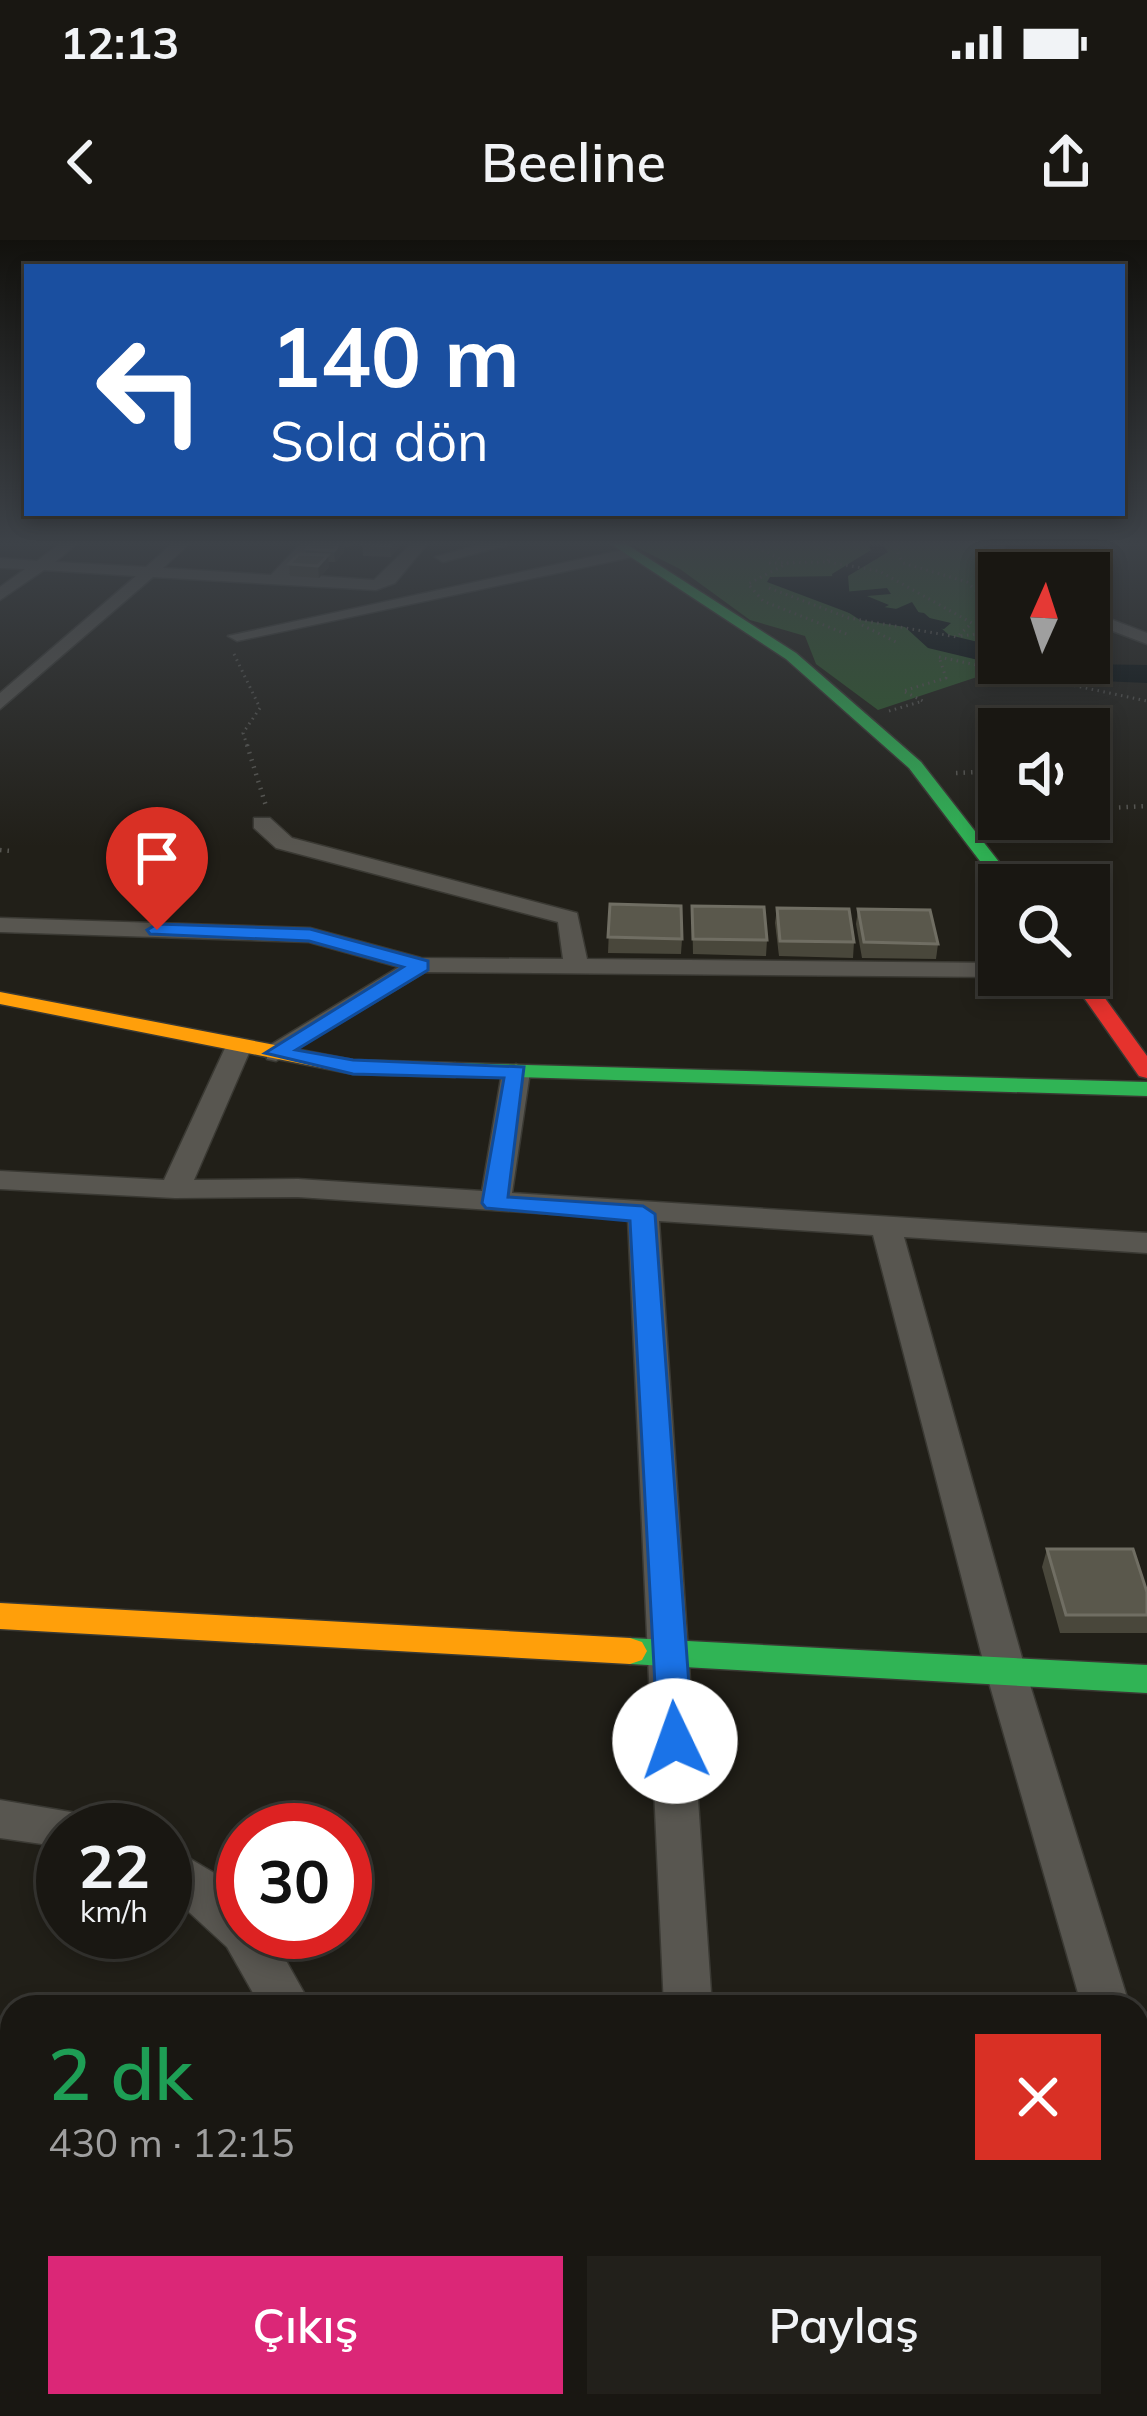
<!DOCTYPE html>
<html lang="tr">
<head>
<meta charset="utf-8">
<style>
  body { margin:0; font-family:Mulish,sans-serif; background:#22201b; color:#f1f3f6; height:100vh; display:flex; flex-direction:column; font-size:45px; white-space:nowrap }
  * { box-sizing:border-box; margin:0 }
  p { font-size:39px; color:#9f9f9f }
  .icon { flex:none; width:66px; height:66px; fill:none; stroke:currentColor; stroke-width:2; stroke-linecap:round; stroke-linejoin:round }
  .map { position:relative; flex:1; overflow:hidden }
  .panel { position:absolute; left:0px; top:1755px; width:1149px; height:423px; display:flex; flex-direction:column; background:#191712; border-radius:36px 36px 0 0; box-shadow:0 6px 18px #0003,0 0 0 3px #373632 }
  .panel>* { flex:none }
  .hud { position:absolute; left:24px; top:24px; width:1101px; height:252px; border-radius:0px; box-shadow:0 6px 18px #0003,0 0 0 3px #373632; background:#1a4fa0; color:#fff; overflow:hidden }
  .needle { width:78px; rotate:3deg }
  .controls { position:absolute; left:978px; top:312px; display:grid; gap:24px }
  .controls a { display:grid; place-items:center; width:132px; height:132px; border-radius:0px; background:#191712; box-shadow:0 6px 18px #0003,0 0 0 3px #373632; font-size:60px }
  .speed { position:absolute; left:36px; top:1563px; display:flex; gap:24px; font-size:60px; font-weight:700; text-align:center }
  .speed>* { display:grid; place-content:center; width:156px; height:156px; border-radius:50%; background:#191712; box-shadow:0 6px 18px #0003,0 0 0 3px #373632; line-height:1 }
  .speed small { font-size:30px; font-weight:400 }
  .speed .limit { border:18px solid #d22; background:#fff; color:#111 }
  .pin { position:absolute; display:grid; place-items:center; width:102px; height:102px; color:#fff; margin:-123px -51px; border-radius:50% 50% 50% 0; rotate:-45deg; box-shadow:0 0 12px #0007 }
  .pin .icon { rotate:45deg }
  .me { position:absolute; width:132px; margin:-66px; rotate:357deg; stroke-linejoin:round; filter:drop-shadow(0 0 9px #0008) }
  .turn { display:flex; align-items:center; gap:42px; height:252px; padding:0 48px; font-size:54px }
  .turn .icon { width:156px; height:156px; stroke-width:2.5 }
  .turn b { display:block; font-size:84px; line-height:102px }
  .round { display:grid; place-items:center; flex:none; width:126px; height:126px; border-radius:0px; background:#22201b }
  .headline { display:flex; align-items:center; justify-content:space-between; height:204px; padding:0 48px }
  h1 { font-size:72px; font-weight:600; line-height:90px; color:#1e9e55 }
  .button { display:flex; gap:24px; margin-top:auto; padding:24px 48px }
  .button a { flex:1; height:138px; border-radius:0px; background:#db2777; color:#fff; font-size:48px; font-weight:600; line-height:138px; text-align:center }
  .button a+a { background:#22201b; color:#f1f3f6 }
  .status { display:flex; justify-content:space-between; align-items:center; height:84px; padding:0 60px; background:#191712; direction:ltr }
  .status svg { height:33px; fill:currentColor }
  header { display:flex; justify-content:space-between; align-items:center; height:156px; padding:0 48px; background:#191712; font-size:54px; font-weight:600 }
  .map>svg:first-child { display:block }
  .forest { fill:#2f5d2c }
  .water { fill:#040c0d }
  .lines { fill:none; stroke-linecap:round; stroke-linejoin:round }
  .canal { fill:#040c0d; fill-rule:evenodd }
  .river { fill:#040c0d; fill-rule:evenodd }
  .street-casing { stroke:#3a3933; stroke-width:3 }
  .fast-casing { stroke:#3a3933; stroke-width:3 }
  .slow-casing { stroke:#3a3933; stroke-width:3 }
  .jam-casing { stroke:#3a3933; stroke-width:3 }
  .path-far1 { stroke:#595853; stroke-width:3; stroke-dasharray:1.5 4.5; stroke-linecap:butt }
  .path { stroke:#595853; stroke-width:4.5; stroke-dasharray:1.5 6; stroke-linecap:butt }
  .street { fill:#585650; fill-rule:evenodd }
  .fast { fill:#30b455; fill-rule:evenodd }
  .slow { fill:#ff9f0a; fill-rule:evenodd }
  .jam { fill:#e5322d; fill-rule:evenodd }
  .wall { fill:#49473b }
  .shaded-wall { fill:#323026 }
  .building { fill:#5a584c; stroke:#706e63; stroke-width:3 }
  .route { fill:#1a73e8; stroke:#114b97; stroke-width:3 }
</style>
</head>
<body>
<div class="status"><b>12:13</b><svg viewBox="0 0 49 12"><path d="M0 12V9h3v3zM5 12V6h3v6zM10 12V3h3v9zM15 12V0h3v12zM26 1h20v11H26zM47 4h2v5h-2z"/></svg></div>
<header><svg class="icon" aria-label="back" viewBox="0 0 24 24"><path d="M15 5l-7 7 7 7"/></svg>Beeline<svg class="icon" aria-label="share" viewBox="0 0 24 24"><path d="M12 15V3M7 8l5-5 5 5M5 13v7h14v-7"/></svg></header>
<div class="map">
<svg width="1147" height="2176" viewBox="0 0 1147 2176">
  <rect width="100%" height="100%" fill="#211f18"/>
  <!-- forest -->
  <path class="forest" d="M 626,302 L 990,302 L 986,315 L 1009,333 L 999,333 L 999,423 L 1069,423 L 1083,437 L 998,430 L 878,470 L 816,424 L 805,396 L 750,380 L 680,329 Z"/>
  <!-- water -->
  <path class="water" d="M 839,336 L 834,345 L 843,352 L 887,348 L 891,354 L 867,356 L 889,365 L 883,368 L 889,372 L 912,362 L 921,376 L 951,383 L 944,389 L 868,380 L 767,342 L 770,337 Z"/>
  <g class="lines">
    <!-- canal -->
    <path class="canal" d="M 866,302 L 881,302 L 888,312 L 848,336 L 850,360 L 836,363 L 832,334 L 871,310 Z"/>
    <!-- river -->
    <g class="river">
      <path d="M 848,354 L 877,366 L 924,373 L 949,395 L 999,407 L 999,423 L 1008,423 L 999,425 L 928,408 L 905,387 L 860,380 L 834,363 Z"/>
      <path d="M 1012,423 L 1147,425 L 1147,443 L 1057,439 L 1016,430 Z"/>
    </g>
    <!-- street casing -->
    <g class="street-casing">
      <g id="street">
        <path d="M 62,302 L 79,302 L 55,322 L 146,327 L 174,302 L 191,302 L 163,328 L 271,335 L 302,302 L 318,302 L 289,334 L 374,340 L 413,302 L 429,302 L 395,343 L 376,350 L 153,337 L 0,469 L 0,453 L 136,336 L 44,330 L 0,360 L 0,347 L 25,329 L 0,328 L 0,318 L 37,321 Z"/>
        <path d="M 489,302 L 519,302 L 443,322 L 435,317 Z"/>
        <path d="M 991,302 L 1006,302 L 1004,309 L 1023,333 L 1007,333 L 988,309 Z"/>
        <path d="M 632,308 L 637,316 L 237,401 L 228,396 Z"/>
        <path d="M 1089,371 L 1147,393 L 1147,404 L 1089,382 Z"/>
        <path d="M 254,578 L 270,578 L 292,598 L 577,673 L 587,719 L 999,723 L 999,735 L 1008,735 L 999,737 L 425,732 L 276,821 L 267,819 L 267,807 L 399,727 L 309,702 L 0,692 L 0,678 L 310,688 L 421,718 L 563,719 L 558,682 L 276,608 L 254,588 Z"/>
        <path d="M 239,798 L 252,806 L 194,940 L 298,939 L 482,951 L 502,832 L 516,824 L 530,832 L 512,953 L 1147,993 L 1147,1013 L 904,997 L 1026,1432 L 1130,1767 L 1082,1767 L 986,1432 L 873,995 L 659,981 L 712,1767 L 664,1767 L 628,979 L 298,957 L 175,958 L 0,949 L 0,931 L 164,940 L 226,806 Z"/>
        <path d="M 0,1560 L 94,1576 L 100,1590 L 63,1590 L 63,1607 L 0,1598 Z"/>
        <path d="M 165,1604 L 221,1637 L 243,1659 L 243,1692 L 270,1692 L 312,1767 L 261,1767 L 227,1707 L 165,1650 Z"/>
        <path d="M 1137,1845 L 1147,1849 L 1147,1930 L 1137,1926 Z"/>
        <path d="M 281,2166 L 339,2166 L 338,2176 L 280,2176 Z"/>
        <path d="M 645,2166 L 703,2166 L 702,2176 L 644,2176 Z"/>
      </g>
    </g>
    <!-- fast casing -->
    <g class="fast-casing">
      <g id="fast">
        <path d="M 608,302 L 623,302 L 796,413 L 921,522 L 1017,645 L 999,646 L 909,528 L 786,419 Z"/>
        <path d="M 455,823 L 1147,842 L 1147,856 L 447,835 L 444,830 Z"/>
        <path d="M 630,1398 L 1147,1425 L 1147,1453 L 630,1424 L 618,1420 L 613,1411 L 618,1402 Z"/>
      </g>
    </g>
    <!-- slow casing -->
    <g class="slow-casing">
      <g id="slow">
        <path d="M 0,752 L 353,820 L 455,823 L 466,830 L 455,837 L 353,834 L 0,764 Z"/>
        <path d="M 0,1363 L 630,1398 L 642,1402 L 647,1411 L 642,1420 L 630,1424 L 0,1389 Z"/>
      </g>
    </g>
    <!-- jam casing -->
    <g class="jam-casing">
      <path id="jam" d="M 1068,735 L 1088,735 L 1147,816 L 1147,838 L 1139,836 Z"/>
    </g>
    <!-- path-far1 -->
    <g class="path-far1">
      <path d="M 746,302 L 784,321"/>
      <path d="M 892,302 L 903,323 L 967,342 L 999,373"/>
      <path d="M 769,323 L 828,322 L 830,302"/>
      <path d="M 788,323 L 748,344 L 763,361 L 849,395"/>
      <path d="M 769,348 L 849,378 L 957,397 L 972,383 L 879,331 L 828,322"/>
      <path d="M 862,385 L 896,402"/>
      <path d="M 961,396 L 999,391"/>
      <path d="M 234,414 L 260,468 L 243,493 L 248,508"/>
      <path d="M 939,417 L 1147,461"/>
      <path d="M 889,471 L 923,461 L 903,451 L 946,438 L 939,417"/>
    </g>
    <!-- path -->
    <g class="path">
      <path d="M 247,505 L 266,566"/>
      <path d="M 1089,526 L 1102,526"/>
      <path d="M 956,533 L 999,531"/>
      <path d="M 1089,569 L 1147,566"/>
      <path d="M 0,610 L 11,611"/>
    </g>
    <!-- street -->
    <use href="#street" class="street"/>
    <!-- fast -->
    <use href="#fast" class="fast"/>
    <!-- slow -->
    <use href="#slow" class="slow"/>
    <!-- jam -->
    <use href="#jam" class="jam"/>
  </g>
  <!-- wall -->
  <g class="wall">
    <path d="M 312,302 L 354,302 L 350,307 L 344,307 L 344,312 L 335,322 L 328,322 L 329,327 L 319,338 L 290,336 L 289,324 L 306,314 L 306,309 Z"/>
    <path d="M 364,302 L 404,302 L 399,303 L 399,307 L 391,317 L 363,316 L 362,304 Z"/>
    <path d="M 610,664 L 682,699 L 681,714 L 608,713 Z"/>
    <path d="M 692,666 L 767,700 L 766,716 L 693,714 Z"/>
    <path d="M 777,668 L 854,702 L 853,718 L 779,716 L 775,683 Z"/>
    <path d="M 858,669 L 938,704 L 936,719 L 862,718 L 856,684 Z"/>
    <path d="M 1047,1309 L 1147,1352 L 1147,1393 L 1060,1393 L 1042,1327 Z"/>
  </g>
  <!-- shaded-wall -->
  <g class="shaded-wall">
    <path d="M 341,302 L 343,302 L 344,312 L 335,322 L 334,311 Z"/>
    <path d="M 393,302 L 399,302 L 399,307 L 391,317 L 390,306 Z"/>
    <path d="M 328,315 L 329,327 L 319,338 L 318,326 Z"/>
  </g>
  <!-- building -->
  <g class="building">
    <path d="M 312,302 L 341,302 L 334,311 L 306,309 Z"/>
    <path d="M 364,302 L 393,302 L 390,306 L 362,304 Z"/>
    <path d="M 299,314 L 328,315 L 318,326 L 289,324 Z"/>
    <path d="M 610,664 L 681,666 L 682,699 L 608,697 Z"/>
    <path d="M 692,666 L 764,667 L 767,700 L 693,699 Z"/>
    <path d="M 777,668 L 849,669 L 854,702 L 780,701 Z"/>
    <path d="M 858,669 L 930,670 L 938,704 L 864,702 Z"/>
    <path d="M 1047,1309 L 1133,1309 L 1147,1352 L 1147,1375 L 1066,1375 Z"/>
  </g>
  <!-- sky -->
  <linearGradient id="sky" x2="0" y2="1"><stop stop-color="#12110d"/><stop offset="0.5" stop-color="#3d4248"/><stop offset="1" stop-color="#3d4248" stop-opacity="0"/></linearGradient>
  <rect width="1147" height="607" fill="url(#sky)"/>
  <!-- route -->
  <path class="route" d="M 157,684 L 310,689 L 428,721 L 428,730 L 296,810 L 353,820 L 524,827 L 508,957 L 643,966 L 655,974 L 693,1501 L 688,1512 L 675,1516 L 663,1512 L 658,1501 L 630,981 L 486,968 L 482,963 L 504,838 L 353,834 L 265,813 L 403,727 L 309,701 L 150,694 L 147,690 Z"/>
</svg>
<div class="controls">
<a><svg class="needle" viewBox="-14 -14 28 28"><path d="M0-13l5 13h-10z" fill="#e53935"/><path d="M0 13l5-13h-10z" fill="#9f9f9f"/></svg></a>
<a><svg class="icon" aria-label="sound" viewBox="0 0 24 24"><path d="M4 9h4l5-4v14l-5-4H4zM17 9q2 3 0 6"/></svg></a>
<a><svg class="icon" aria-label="search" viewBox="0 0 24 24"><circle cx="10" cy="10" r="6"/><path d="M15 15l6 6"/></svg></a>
</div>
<div class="speed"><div>22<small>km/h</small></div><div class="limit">30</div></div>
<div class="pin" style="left:157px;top:690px;background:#d93025"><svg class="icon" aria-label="arrive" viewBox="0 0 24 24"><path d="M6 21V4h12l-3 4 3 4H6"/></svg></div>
<svg class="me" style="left:675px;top:1501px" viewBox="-20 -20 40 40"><circle r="19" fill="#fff"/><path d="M0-13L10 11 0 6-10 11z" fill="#1a73e8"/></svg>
<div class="hud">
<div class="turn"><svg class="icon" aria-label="left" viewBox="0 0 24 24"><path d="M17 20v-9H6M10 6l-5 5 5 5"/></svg><div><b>140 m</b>Sola dön</div></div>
</div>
<section class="panel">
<div class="headline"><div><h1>2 dk</h1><p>430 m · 12:15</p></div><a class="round" style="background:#d93025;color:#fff"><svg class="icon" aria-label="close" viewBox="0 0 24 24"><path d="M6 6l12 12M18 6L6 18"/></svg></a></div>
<div class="button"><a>Çıkış</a><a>Paylaş</a></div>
</section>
</div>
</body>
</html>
